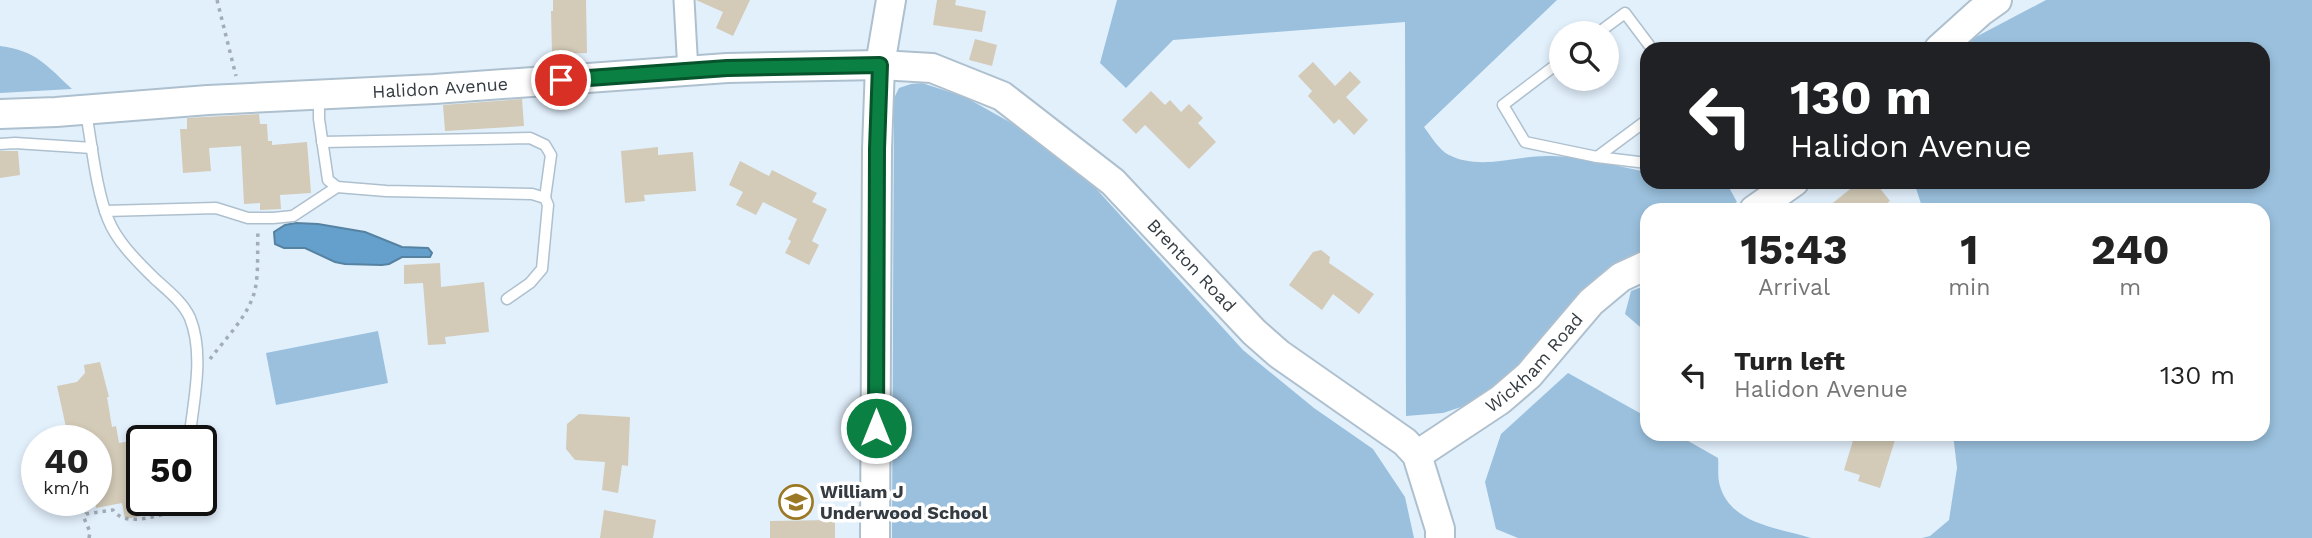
<!DOCTYPE html>
<html lang="en">
<head>
<meta charset="utf-8">
<style>
  body { margin:0; font-family:"Work Sans",sans-serif; background:#f2f2f2; color:#222; height:100vh; display:flex; flex-direction:column; font-size:26px; white-space:nowrap }
  * { box-sizing:border-box; margin:0 }
  p { font-size:23px; color:#767676 }
  .icon { flex:none; width:38px; height:38px; fill:none; stroke:currentColor; stroke-width:2; stroke-linecap:round; stroke-linejoin:round }
  .map { position:relative; flex:1; overflow:hidden }
  .details { position:absolute; left:1640px; top:203px; width:630px; height:238px; display:flex; flex-direction:column; background:#fff; border-radius:21px; box-shadow:0 4px 10px #0003 }
  .details>* { flex:none }
  .banner { position:absolute; left:1640px; top:42px; width:630px; height:147px; border-radius:21px; box-shadow:0 4px 10px #0003; background:#202124; color:#fff; overflow:hidden }
  .tools { position:absolute; left:1549px; top:21px; display:grid; gap:14px }
  .tools a { display:grid; place-items:center; width:70px; height:70px; border-radius:50%; background:#fff; box-shadow:0 4px 10px #0003; font-size:35px }
  .speed { position:absolute; left:21px; top:425px; display:flex; gap:14px; font-size:35px; font-weight:700; text-align:center }
  .speed>* { display:grid; place-content:center; width:91px; height:91px; border-radius:50%; background:#fff; box-shadow:0 4px 10px #0003; line-height:1 }
  .speed small { font-size:18px; font-weight:400 }
  .speed .limit { border:4px solid #111; border-radius:10px; background:#fff; color:#111 }
  .pin { position:absolute; display:grid; place-items:center; width:60px; height:60px; color:#fff; margin:-30px; border:4px solid #fff; border-radius:50%; box-shadow:0 2px 7px #0007 }
  .me { position:absolute; width:77px; margin:-38px; rotate:0deg; stroke-linejoin:round; filter:drop-shadow(0 0 5px #0008) }
  .turn { display:flex; align-items:center; gap:24px; height:147px; padding:0 35px; font-size:32px }
  .turn .icon { width:91px; height:91px; stroke-width:2.5 }
  .turn b { display:block; font-size:49px; line-height:60px }
  .eta { display:flex; justify-content:space-evenly; align-items:center; height:119px; text-align:center }
  .eta b { font-size:42px; font-weight:700; line-height:49px }
  ul { padding:0; list-style:none }
  li { display:flex; align-items:center; gap:21px; height:105px; padding:0 35px }
  li div { flex:1 }
  li b { display:block; font-size:26px }
  li em { font-style:normal }
  .map>svg:first-child { display:block }
  .green { fill:#9ac0dd }
  .water { fill:#65a0cc; stroke:#5682a2; stroke-width:2 }
  .building { fill:#d3cab7 }
  .lines { fill:none; stroke-linecap:round; stroke-linejoin:round }
  .lane-casing { stroke:#aec0ce; stroke-width:13 }
  .street-casing { stroke:#aec0ce; stroke-width:23 }
  .secondary-casing { stroke:#aec0ce; stroke-width:32 }
  .path { stroke:#a2adb7; stroke-width:3.5; stroke-dasharray:3.5 5; stroke-linecap:butt }
  .lane { stroke:#fff; stroke-width:10 }
  .street { stroke:#fff; stroke-width:19 }
  .secondary { stroke:#fff; stroke-width:28 }
  .route-casing { stroke:#07532c; stroke-width:18 }
  .route { stroke:#0b8043; stroke-width:12 }
  .labels { text-anchor:middle; stroke-width:7; stroke-linejoin:round; paint-order:stroke }
  .street-label { font-size:18px; fill:#343b41; stroke:#fff }
  .poi-label { font-size:18px; font-weight:bold; fill:#343b41; stroke:#fff; text-anchor:start }
</style>
</head>
<body>
<div class="map">
<svg width="2312" height="538" viewBox="0 0 2312 538">
  <rect width="100%" height="100%" fill="#e2f0fc"/>
  <!-- green -->
  <g class="green">
    <path d="M 1117,0 L 1557,0 L 1424,127 C 1430,135 1439,150 1449,155 C 1481,171 1517,155 1550,156 C 1583,156 1615,166 1647,172 L 1647,182 L 1726,182 L 1737,202 L 1722,210 L 1647,210 L 1647,249 L 1588,287 L 1504,380 L 1470,404 L 1443,413 L 1406,416 L 1405,22 L 1173,40 L 1126,88 L 1100,63 Z"/>
    <path d="M 2046,0 L 2312,0 L 2312,538 L 1922,538 L 1930,536 L 1949,520 L 1957,468 L 1953,434 L 2263,434 L 2263,210 L 1923,210 L 1914,182 L 2263,182 L 2263,49 L 1953,49 Z"/>
    <path d="M 0,46 C 37,51 46,65 72,89 L 0,93 Z"/>
    <path d="M 922,83 L 965,97 L 1029,133 L 1090,182 L 1243,350 L 1314,408 L 1373,449 L 1405,497 L 1414,538 L 892,538 L 894,98 L 899,88 L 911,84 Z"/>
    <path d="M 1647,285 L 1647,333 L 1625,314 L 1631,291 Z"/>
    <path d="M 378,331 L 388,383 L 276,405 L 266,353 Z"/>
    <path d="M 1568,373 L 1647,417 L 1647,434 L 1676,434 L 1718,458 C 1719,467 1717,477 1720,486 C 1731,524 1778,528 1811,538 L 1518,538 L 1496,529 L 1485,482 L 1501,434 Z"/>
  </g>
  <!-- water -->
  <path class="water" d="M 296,223 L 318,224 L 365,232 L 402,247 L 428,248 L 432,253 L 430,257 L 402,257 L 389,264 L 382,265 L 345,264 L 335,262 L 305,248 L 284,248 L 275,244 L 274,232 L 285,225 Z"/>
  <!-- building -->
  <g class="building">
    <path d="M 553,0 L 586,0 L 587,53 L 552,54 L 551,11 L 553,11 Z"/>
    <path d="M 696,0 L 750,0 L 733,36 L 716,28 L 723,12 Z"/>
    <path d="M 937,0 L 956,0 L 955,5 L 986,11 L 982,32 L 933,25 Z"/>
    <path d="M 975,39 L 997,45 L 992,66 L 969,60 Z"/>
    <path d="M 1313,62 L 1335,86 L 1350,71 L 1361,82 L 1346,97 L 1368,120 L 1354,135 L 1339,119 L 1334,124 L 1308,96 L 1312,91 L 1298,76 Z"/>
    <path d="M 1151,91 L 1165,105 L 1170,100 L 1181,112 L 1189,104 L 1203,118 L 1198,123 L 1216,142 L 1189,169 L 1145,125 L 1136,134 L 1122,120 Z"/>
    <path d="M 522,99 L 524,126 L 445,131 L 443,105 Z"/>
    <path d="M 259,114 L 260,124 L 267,124 L 268,141 L 272,141 L 272,145 L 307,142 L 311,193 L 280,195 L 281,209 L 260,210 L 260,203 L 244,204 L 241,146 L 209,148 L 211,171 L 183,173 L 180,129 L 187,129 L 187,118 Z"/>
    <path d="M 658,147 L 658,155 L 693,152 L 696,191 L 644,195 L 645,201 L 625,203 L 621,151 Z"/>
    <path d="M 0,151 L 18,151 L 20,175 L 0,178 Z"/>
    <path d="M 740,161 L 769,176 L 772,170 L 817,193 L 812,202 L 827,209 L 812,241 L 819,245 L 809,265 L 785,253 L 791,241 L 788,239 L 797,219 L 763,202 L 756,215 L 736,205 L 743,192 L 729,185 Z"/>
    <path d="M 1859,182 L 1875,182 L 1890,201 L 1878,210 L 1824,210 Z"/>
    <path d="M 1321,250 L 1330,257 L 1329,263 L 1374,294 L 1359,314 L 1333,294 L 1322,310 L 1289,285 L 1313,252 Z"/>
    <path d="M 440,263 L 441,287 L 484,282 L 489,332 L 445,337 L 446,344 L 428,345 L 423,283 L 404,284 L 404,265 Z"/>
    <path d="M 100,362 L 109,397 L 107,397 L 112,427 L 116,426 L 119,443 L 142,439 L 142,468 L 137,469 L 142,500 L 149,500 L 152,514 L 125,519 L 122,503 L 96,508 L 96,441 L 69,441 L 57,386 L 77,382 L 85,373 L 84,365 Z"/>
    <path d="M 579,414 L 630,417 L 628,466 L 622,465 L 618,493 L 602,490 L 605,462 L 575,460 L 566,449 L 567,424 Z"/>
    <path d="M 1855,434 L 1892,434 L 1891,439 L 1895,440 L 1880,488 L 1858,481 L 1860,475 L 1844,470 Z"/>
    <path d="M 604,510 L 656,520 L 653,538 L 600,538 Z"/>
    <path d="M 835,520 L 835,538 L 770,538 L 770,521 Z"/>
  </g>
  <g class="lines">
    <!-- lane casing -->
    <g class="lane-casing">
      <g id="lane">
        <path d="M 1598,33 L 1625,13 L 1652,49"/>
        <path d="M 1561,61 L 1503,105 L 1525,142 L 1597,157 L 1647,163"/>
        <path d="M 319,98 L 319,119 L 328,180 L 337,187 L 386,191 L 532,194 L 545,198 L 548,205 L 542,269 L 530,283 L 507,299"/>
        <path d="M 86,113 C 92,145 96,190 108,219 C 117,242 137,261 154,278 C 167,290 183,302 190,318 C 205,355 193,403 189,441"/>
        <path d="M 322,142 L 530,138 L 545,145 L 551,155 L 545,198"/>
        <path d="M 0,144 L 15,143 L 92,148"/>
        <path d="M 1597,157 L 1647,120"/>
        <path d="M 105,211 L 216,208 L 248,218 L 273,218 L 293,216 L 337,187"/>
      </g>
    </g>
    <!-- street casing -->
    <g class="street-casing">
      <path id="street" d="M 684,0 L 688,72"/>
    </g>
    <!-- secondary casing -->
    <g class="secondary-casing">
      <g id="secondary">
        <path d="M 1939,49 L 1980,12 L 1997,0"/>
        <path id="s1" d="M 0,114 L 56,112 L 208,100 L 434,89 L 727,68 L 880,65 L 932,68 L 1002,96 L 1113,182 L 1254,332 L 1279,354 L 1405,442 L 1417,455 L 1440,529 L 1440,538"/>
        <path d="M 1754,210 L 1794,182"/>
        <path id="s2" d="M 1417,455 L 1500,400 L 1529,375 L 1591,302 L 1621,277 L 1647,265"/>
        <path d="M 875,538 L 877,149 L 880,65 L 891,0"/>
      </g>
    </g>
    <!-- path -->
    <g class="path">
      <path d="M 217,0 L 236,76"/>
      <path d="M 210,359 C 226,338 249,315 255,290 C 259,271 257,249 258,230"/>
      <path d="M 89,538 L 90,532 L 84,518 L 86,514 L 113,510 C 125,528 158,515 176,511"/>
    </g>
    <!-- lane -->
    <use href="#lane" class="lane"/>
    <!-- street -->
    <use href="#street" class="street"/>
    <!-- secondary -->
    <use href="#secondary" class="secondary"/>
  </g>
  <g class="lines">
    <!-- route casing -->
    <g class="route-casing">
      <path id="route" d="M 561,80 L 727,68 L 880,65 L 877,149 L 876,428"/>
    </g>
    <!-- route -->
    <use href="#route" class="route"/>
  </g>
  <!-- icons -->
  <defs>
    <g id="school-ring" transform="scale(1.75)"><circle r="9.5" fill="#fff" stroke="#9b7924" stroke-width="1.5"/><path d="M0-5L7-2L0 1L-7-2ZM-4 1L0 2.5L4 1V4Q0 6-4 4Z" fill="#9b7924"/></g>
  </defs>
  <g fill-rule="evenodd">
    <use href="#school-ring" x="796" y="502"/>
  </g>
  <g class="labels">
    <!-- street labels -->
    <g class="street-label">
      <text dy="6" stroke="none"><textPath href="#s1" startOffset="441">Halidon Avenue</textPath></text>
      <text dy="6" stroke="none"><textPath href="#s1" startOffset="1264">Brenton Road</textPath></text>
      <text dy="6" stroke="none"><textPath href="#s2" startOffset="150">Wickham Road</textPath></text>
    </g>
    <!-- poi labels -->
    <g class="poi-label">
      <text x="820" y="498">William J<tspan x="820" dy="21">Underwood School</tspan></text>
    </g>
  </g>
</svg>
<div class="tools">
<a><svg class="icon" aria-label="search" viewBox="0 0 24 24"><circle cx="10" cy="10" r="6"/><path d="M15 15l6 6"/></svg></a>
</div>
<div class="speed"><div>40<small>km/h</small></div><div class="limit">50</div></div>
<div class="pin" style="left:561px;top:80px;background:#d93025"><svg class="icon" aria-label="arrive" viewBox="0 0 24 24"><path d="M6 21V4h12l-3 4 3 4H6"/></svg></div>
<svg class="me" style="left:876px;top:428px" viewBox="-20 -20 40 40"><circle r="17" fill="#0b8043" stroke="#fff" stroke-width="3"/><path d="M0-11L8 9 0 5-8 9z" fill="#fff"/></svg>
<div class="banner">
<div class="turn"><svg class="icon" aria-label="left" viewBox="0 0 24 24"><path d="M17 20v-9H6M10 6l-5 5 5 5"/></svg><div><b>130 m</b>Halidon Avenue</div></div>
</div>
<section class="details">
<div class="eta">
<div><b>15:43</b><p>Arrival</p></div>
<div><b>1</b><p>min</p></div>
<div><b>240</b><p>m</p></div>
</div>
<ul>
<li><svg class="icon" aria-label="left" viewBox="0 0 24 24"><path d="M17 20v-9H6M10 6l-5 5 5 5"/></svg><div><b>Turn left</b><p>Halidon Avenue</p></div><em>130 m</em></li>
</ul>
</section>
</div>
</body>
</html>
